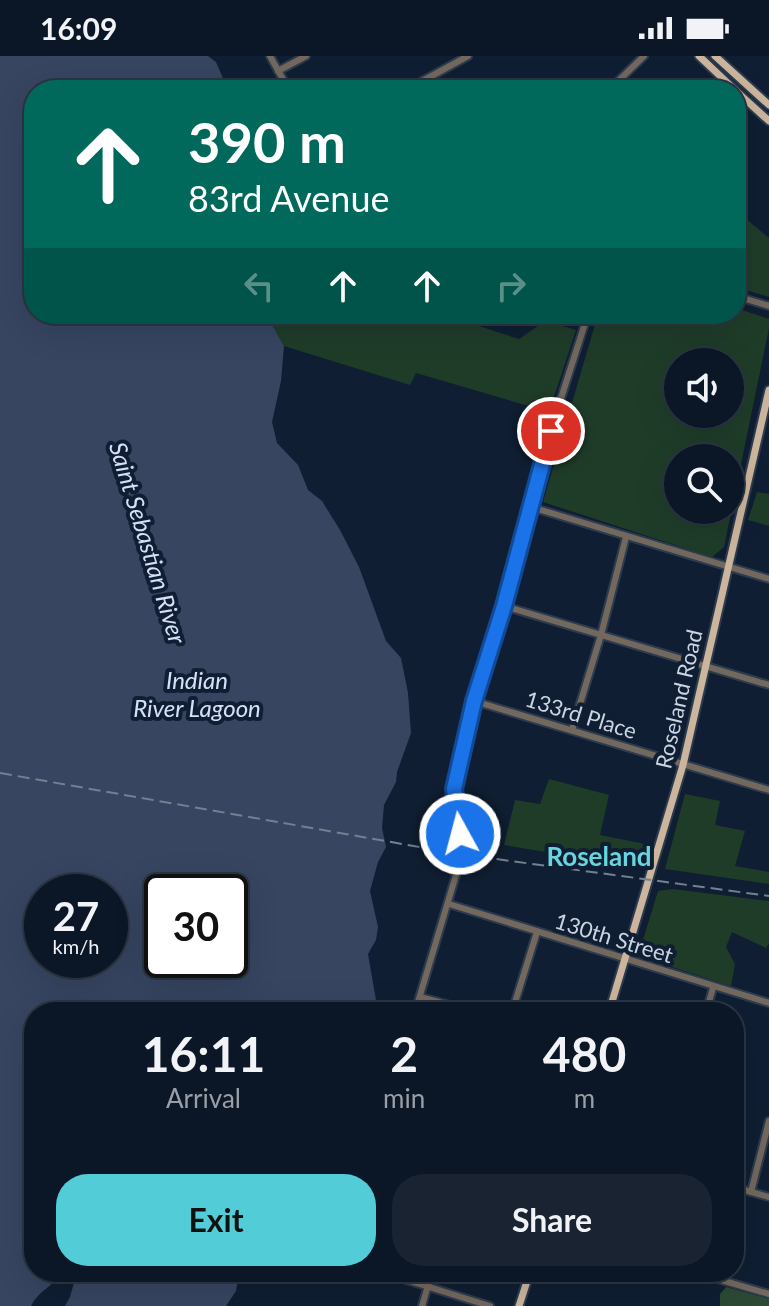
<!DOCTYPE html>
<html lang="en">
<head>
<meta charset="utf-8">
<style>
  body { margin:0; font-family:Lato,sans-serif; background:#192332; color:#f1f3f6; height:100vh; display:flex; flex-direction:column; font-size:30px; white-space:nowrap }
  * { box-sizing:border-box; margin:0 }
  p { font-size:26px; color:#9a9fa7 }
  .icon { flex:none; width:44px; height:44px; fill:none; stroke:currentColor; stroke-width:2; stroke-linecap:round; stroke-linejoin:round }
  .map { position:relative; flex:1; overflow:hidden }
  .sheet { position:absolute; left:24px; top:946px; width:720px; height:280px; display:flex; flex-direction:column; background:#0b1626; border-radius:32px; box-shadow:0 8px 32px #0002,0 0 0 2px #2b3543 }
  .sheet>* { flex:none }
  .banner { position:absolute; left:24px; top:24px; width:722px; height:244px; border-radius:32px; box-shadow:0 8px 32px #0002,0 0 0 2px #2b3543; background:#00695c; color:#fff; overflow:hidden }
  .controls { position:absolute; left:664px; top:292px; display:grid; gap:16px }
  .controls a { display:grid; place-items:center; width:80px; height:80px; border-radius:50%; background:#0b1626; box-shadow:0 8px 32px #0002,0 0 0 2px #2b3543; font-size:40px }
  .speed { position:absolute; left:24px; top:818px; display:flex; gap:16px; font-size:40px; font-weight:700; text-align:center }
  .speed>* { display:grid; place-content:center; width:104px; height:104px; border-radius:50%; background:#0b1626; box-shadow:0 8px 32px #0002,0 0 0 2px #2b3543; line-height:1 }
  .speed small { font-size:20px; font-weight:400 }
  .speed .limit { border:4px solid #111; border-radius:12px; background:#fff; color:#111 }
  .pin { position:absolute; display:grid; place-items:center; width:68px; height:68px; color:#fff; margin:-34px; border:4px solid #fff; border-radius:50%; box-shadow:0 2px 8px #0007 }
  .me { position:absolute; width:88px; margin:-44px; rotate:353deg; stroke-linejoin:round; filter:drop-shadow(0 0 6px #0008) }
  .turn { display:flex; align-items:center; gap:28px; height:168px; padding:0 32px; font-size:36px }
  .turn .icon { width:104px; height:104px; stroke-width:2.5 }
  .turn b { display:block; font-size:56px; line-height:68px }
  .lanes { display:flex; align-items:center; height:76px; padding:0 32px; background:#0003; justify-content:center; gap:40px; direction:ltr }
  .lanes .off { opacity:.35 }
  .eta { display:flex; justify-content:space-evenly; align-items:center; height:136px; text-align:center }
  .eta b { font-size:48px; font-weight:700; line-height:56px }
  .action { display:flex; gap:16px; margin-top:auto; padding:16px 32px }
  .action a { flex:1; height:92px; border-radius:32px; background:#52ccd6; color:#111; font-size:32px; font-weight:700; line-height:92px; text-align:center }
  .action a+a { background:#192332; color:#f1f3f6 }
  .status { display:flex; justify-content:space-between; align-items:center; height:56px; padding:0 40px; background:#0b1626; direction:ltr }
  .status svg { height:22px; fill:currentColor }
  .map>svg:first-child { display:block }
  .green { fill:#1f3c29; fill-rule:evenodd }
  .forest { fill:#2b4935 }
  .water { fill:#374561; fill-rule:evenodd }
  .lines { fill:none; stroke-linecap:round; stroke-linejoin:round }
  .minor-casing { stroke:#2d3b4e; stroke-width:10 }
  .major-casing { stroke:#2d3b4e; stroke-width:11 }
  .minor { stroke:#73685d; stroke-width:6 }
  .major { stroke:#cbb59c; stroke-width:7 }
  .rail { stroke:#738091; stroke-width:2; stroke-dasharray:12 6; stroke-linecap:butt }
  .route-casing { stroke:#114b97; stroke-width:20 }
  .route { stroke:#1a73e8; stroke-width:14 }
  .labels { text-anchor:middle; stroke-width:8; stroke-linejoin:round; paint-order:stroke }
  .street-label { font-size:22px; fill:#cad4e2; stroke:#0f1e32 }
  .water-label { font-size:24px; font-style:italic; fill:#d6e1f7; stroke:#0f1e32 }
  .quarter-label { font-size:26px; font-weight:bold; fill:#68d4de; stroke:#0f1e32 }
</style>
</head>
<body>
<div class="status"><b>16:09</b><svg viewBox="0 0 49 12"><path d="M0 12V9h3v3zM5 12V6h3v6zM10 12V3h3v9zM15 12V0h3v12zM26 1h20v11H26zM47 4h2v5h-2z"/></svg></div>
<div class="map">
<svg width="769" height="1250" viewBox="0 0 769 1250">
  <rect width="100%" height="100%" fill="#0f1e32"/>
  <!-- green -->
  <g class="green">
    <path d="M 745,162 L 769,182 L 769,241 L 736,231 L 736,167 Z"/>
    <path d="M 736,252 L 769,263 L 769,272 L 724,491 L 712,501 L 543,446 L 598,258 L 736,258 ZM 730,306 L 730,358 L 678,358 L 678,306 ZM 730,402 L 730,454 L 678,454 L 678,402 Z"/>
    <path d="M 266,258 L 442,258 L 519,283 L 545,265 L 576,274 L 549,356 L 416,317 L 410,329 L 284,290 Z"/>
    <path d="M 757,436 L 769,438 L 769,470 L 748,464 Z"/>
    <path d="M 549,723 L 609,739 L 600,779 L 650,789 L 643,812 L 504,789 L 515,744 L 540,748 Z"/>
    <path d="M 685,738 L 720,745 L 715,769 L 745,775 L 735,810 L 769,816 L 769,828 L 665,813 Z"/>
    <path d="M 673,833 L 769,845 L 769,887 L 766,892 L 732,876 L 726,891 L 735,908 L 731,930 L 638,900 L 658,835 Z"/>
  </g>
  <!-- forest -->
  <path class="forest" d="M 726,1231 L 769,1243 L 769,1250 L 720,1250 L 720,1238 Z"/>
  <!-- water -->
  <g class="water">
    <path d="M 0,0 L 208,0 L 216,6 L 228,34 L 34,34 L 34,258 L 266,258 L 284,290 L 281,325 L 272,366 L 277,387 L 298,409 L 308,434 L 322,445 L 340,474 L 359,511 L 386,585 L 401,602 L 408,637 L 411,677 L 397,716 L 396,726 L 384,749 L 382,772 L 386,791 L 378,806 L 370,835 L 378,871 L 376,884 L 368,898 L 378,956 L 34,956 L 34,1216 L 62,1216 C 52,1232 40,1233 31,1250 L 0,1250 ZM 42,836 L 110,836 L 110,904 L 42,904 ZM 162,836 L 230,836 L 230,904 L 162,904 Z"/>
    <path d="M 77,1216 L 239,1216 L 236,1235 L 226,1250 L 65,1250 L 70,1241 Z"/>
  </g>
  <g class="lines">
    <!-- minor casing -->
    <g class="minor-casing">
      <g id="minor">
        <path d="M 270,0 L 289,34"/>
        <path d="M 278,15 L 306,0"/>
        <path d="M 406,34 L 468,0"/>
        <path d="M 609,34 L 644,0"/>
        <path d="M 736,240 L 769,250"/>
        <path d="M 531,451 L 769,523"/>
        <path d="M 504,550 L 769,629"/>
        <path d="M 474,645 L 769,734"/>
        <path d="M 572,674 L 601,579 L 626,481"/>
        <path d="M 460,778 L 454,733 L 474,645 L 504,550 L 541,405 L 588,258"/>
        <path d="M 449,848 L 769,947"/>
        <path d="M 420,941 L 476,956"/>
        <path d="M 415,956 L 459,809"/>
        <path d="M 512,956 L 537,876"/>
        <path d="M 706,956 L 713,932"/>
        <path d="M 734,1131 L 769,1141"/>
        <path d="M 751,1136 L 769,1065"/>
        <path d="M 381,1216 L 490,1250"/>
        <path d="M 694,1216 L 769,1238"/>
        <path d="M 422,1250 L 432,1216"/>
      </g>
    </g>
    <!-- major casing -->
    <g class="major-casing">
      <g id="major">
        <path d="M 699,0 L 735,34"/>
        <path d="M 715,0 L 769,49"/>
        <path d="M 736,35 L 769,65"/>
        <path d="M 609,956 L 683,709 L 769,334"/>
        <path d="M 519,1250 L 530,1216"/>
      </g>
    </g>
    <!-- minor -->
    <use href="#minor" class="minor"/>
    <!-- major -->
    <use href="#major" class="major"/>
    <!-- rail -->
    <path class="rail" d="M 0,717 L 459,798 L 769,840"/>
  </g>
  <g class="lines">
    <!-- route casing -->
    <g class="route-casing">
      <path id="route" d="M 460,778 L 454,733 L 474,645 L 504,550 L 551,375"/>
    </g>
    <!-- route -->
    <use href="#route" class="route"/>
  </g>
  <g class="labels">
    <!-- street labels -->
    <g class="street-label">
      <text transform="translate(679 643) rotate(-77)" y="8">Roseland Road</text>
      <text transform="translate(581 659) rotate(17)" y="8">133rd Place</text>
      <text transform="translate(614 882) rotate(17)" y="8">130th Street</text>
    </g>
    <!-- water labels -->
    <g class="water-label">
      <text transform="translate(147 487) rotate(73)" y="8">Saint Sebastian River</text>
      <text x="197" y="633">Indian<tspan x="197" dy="28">River Lagoon</tspan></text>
    </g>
    <!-- quarter labels -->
    <g class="quarter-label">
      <text x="599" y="810">Roseland</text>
    </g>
  </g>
</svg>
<div class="controls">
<a><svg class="icon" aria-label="sound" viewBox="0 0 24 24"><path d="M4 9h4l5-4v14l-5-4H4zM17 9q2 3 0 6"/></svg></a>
<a><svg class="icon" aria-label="search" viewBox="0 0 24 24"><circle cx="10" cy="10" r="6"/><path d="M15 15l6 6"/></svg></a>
</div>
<div class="speed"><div>27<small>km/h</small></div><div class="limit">30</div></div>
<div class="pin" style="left:551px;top:375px;background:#d93025"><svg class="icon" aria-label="arrive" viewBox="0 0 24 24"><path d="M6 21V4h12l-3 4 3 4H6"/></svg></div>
<svg class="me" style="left:460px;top:778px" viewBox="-20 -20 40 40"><circle r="17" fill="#1a73e8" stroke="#fff" stroke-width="3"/><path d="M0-11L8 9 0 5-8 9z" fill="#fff"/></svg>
<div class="banner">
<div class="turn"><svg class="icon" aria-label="ahead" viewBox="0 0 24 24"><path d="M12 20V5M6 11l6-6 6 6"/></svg><div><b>390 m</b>83rd Avenue</div></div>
<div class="lanes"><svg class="icon off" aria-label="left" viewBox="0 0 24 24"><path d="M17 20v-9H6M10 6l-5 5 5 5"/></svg><svg class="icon" aria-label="ahead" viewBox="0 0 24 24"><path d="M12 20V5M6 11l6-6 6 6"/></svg><svg class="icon" aria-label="ahead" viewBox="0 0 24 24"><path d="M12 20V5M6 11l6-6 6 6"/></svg><svg class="icon off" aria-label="right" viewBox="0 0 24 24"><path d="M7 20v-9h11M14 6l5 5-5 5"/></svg></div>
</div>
<section class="sheet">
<div class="eta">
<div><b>16:11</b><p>Arrival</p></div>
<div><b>2</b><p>min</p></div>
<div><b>480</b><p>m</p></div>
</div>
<div class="action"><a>Exit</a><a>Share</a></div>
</section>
</div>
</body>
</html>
